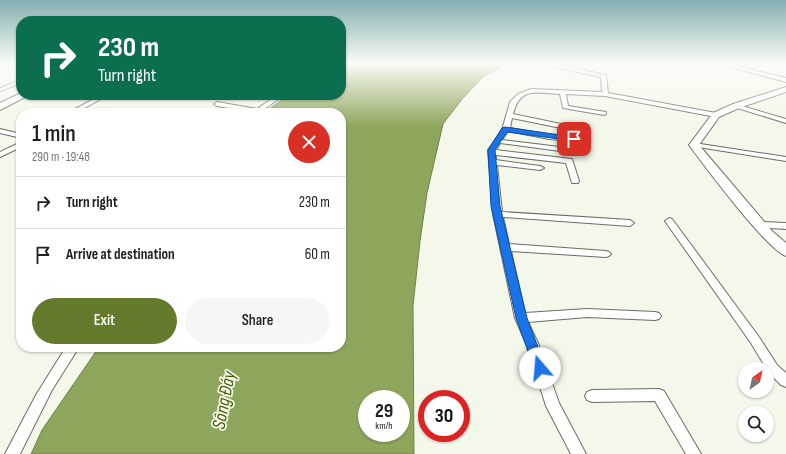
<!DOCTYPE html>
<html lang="en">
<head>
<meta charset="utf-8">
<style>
  body { margin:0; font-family:"Sofia Sans Condensed",sans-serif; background:#f6f6f6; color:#202124; height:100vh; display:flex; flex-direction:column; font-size:15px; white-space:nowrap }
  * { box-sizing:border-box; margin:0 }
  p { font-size:13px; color:#757577 }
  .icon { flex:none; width:22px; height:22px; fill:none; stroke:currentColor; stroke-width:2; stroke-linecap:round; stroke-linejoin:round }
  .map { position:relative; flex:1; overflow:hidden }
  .sheet { position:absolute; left:16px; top:108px; width:330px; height:244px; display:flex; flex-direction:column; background:#fff; border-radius:16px; box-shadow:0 1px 3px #0004 }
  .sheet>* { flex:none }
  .hud { position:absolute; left:16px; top:16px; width:330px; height:84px; border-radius:16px; box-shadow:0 1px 3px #0004; background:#0b6e4f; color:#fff; overflow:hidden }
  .needle { width:26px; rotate:33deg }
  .buttons { position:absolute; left:738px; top:362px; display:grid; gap:8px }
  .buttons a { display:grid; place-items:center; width:36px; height:36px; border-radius:50%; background:#fff; box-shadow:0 1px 3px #0004; font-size:20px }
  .speed { position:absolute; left:358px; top:390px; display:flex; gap:8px; font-size:20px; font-weight:700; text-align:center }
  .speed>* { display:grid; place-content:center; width:52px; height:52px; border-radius:50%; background:#fff; box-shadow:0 1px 3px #0004; line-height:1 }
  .speed small { font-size:10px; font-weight:400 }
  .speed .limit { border:6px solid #d22; background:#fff; color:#111 }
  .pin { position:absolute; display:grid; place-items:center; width:34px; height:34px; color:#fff; margin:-17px; border-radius:8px; box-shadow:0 2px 6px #0006 }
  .me { position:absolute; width:44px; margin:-22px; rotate:342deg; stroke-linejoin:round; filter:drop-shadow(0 0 3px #0008) }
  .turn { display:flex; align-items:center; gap:14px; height:84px; padding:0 16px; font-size:18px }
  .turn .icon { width:52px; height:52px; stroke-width:2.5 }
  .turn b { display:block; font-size:28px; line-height:34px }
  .round { display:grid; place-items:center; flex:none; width:42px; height:42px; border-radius:21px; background:#f6f6f6 }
  .overview { display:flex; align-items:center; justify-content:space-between; height:68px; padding:0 16px }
  h1 { font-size:24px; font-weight:600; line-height:30px }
  .cta { display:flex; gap:8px; margin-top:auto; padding:8px 16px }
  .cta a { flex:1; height:46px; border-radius:24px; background:#647b2d; color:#fff; font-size:16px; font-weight:600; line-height:46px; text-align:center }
  .cta a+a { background:#f6f6f6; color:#202124 }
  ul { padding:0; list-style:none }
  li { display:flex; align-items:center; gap:12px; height:52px; padding:0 16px; border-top:1px solid #e0e0e0 }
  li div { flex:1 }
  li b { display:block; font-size:15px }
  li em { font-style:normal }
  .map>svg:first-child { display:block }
  .water { fill:#8ea65c; stroke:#70824c; fill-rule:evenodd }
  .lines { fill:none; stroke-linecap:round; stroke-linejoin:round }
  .service-casing { stroke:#6a6f63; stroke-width:4.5 }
  .minor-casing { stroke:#6a6f63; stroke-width:2 }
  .secondary-casing { stroke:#6a6f63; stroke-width:2 }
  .primary-casing { stroke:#6a6f63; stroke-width:2 }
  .service { stroke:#fff; stroke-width:3 }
  .minor { fill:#fff; fill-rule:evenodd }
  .secondary { fill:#fff; fill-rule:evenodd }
  .primary { fill:#fff; fill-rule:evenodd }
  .route { fill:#1a73e8; stroke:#114b97 }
  .labels { text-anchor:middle; stroke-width:3.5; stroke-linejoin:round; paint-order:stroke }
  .near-water-label { font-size:19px; font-style:italic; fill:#455901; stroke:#f3f8ea }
</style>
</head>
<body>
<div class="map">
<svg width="786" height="454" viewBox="0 0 786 454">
  <rect width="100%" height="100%" fill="#f3f8ea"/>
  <!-- water -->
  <path class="water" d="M 341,63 L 510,63 L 484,76 L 463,98 L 443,124 L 427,193 L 420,241 L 413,306 L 414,454 L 31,454 L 42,430 L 99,347 L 341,347 L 341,113 L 264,113 L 288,95 L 341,95 ZM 367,399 L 401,399 L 401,433 L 367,433 Z"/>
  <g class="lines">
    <!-- service casing -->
    <g class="service-casing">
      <g id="service">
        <path d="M 0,68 L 12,63"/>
        <path d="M 0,90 L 21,81"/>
      </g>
    </g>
    <!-- minor casing -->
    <g class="minor-casing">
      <g id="minor">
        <path d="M 716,63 L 724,63 L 786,78 L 786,82 Z"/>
        <path d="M 555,64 L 606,75 L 608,93 L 716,113 L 719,115 L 716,117 L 605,96 L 566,94 L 568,106 L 606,112 L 606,114 L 604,115 L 563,108 L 560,94 C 537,93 520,86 513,114 L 561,124 L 564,126 L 561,128 L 512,118 L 510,128 L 549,135 L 574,137 L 577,139 L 574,141 L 549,139 L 508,131 L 502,140 L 560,147 L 564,149 L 560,151 L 500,143 L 496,150 L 572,159 L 579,181 L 578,183 L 572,183 L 566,163 L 496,155 L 496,160 L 540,166 L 544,168 L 540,170 L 497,165 L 502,212 L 630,220 L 634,223 L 630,226 L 503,217 L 509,244 L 606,251 L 609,252 L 611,254 L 609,256 L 606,257 L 511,251 L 525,313 L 587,309 L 655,312 L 659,313 L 661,316 L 659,319 L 655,320 L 587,317 L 528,322 L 538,343 L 559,403 L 586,454 L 571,454 L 546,406 L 526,343 L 515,318 L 493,214 L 488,150 L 502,130 L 510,102 L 518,94 L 531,89 L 602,92 L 601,77 L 553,67 L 553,65 Z"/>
        <path d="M 101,95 L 108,95 L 76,113 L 68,113 Z"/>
        <path d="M 277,95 L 284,95 L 259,113 L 252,113 L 253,112 L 217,106 L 214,104 L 217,102 L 257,109 Z"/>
        <path d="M 734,105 L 738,105 L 786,119 L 786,123 L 734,107 Z"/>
        <path d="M 0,129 L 21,134 L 21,138 L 0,133 Z"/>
        <path d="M 21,142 L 21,147 L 0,157 L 0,152 Z"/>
        <path d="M 694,143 L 786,157 L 786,161 L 692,146 L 692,144 Z"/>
        <path d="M 669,218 L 672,219 L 759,337 L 777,365 L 786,373 L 786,387 L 781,385 L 769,373 L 751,343 L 665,221 Z"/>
        <path d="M 759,222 L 786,223 L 786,229 L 756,227 L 755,225 Z"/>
        <path d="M 66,347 L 79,347 L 52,390 L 20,454 L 5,454 L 36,395 Z"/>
        <path d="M 659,389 L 664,391 L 701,454 L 686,454 L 655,401 L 592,402 L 587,400 L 585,396 L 587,392 L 592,390 Z"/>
      </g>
    </g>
    <!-- secondary casing -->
    <g class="secondary-casing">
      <path id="secondary" d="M 786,87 L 786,92 L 739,108 L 719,117 L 699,145 L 772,231 L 786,243 L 786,256 C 768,251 703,164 689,145 L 713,113 L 733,104 Z"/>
    </g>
    <!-- primary casing -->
    <g class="primary-casing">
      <path id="primary" d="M 21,93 L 21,95 L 29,95 L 0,110 L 0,103 Z"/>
    </g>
    <!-- service -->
    <use href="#service" class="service"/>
    <!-- minor -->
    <use href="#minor" class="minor"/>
    <!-- secondary -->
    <use href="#secondary" class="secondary"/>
    <!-- primary -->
    <use href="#primary" class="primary"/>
  </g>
  <!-- sky -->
  <linearGradient id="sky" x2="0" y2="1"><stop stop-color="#84aeb0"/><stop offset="0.5" stop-color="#fafcf6"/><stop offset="1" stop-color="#fafcf6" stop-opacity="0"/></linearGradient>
  <rect width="786" height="127" fill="url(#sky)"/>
  <!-- route -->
  <path class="route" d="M 505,127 L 574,137 L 578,139 L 574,141 L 507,132 L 495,150 L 500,206 L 527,318 L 546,368 L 545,372 L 540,374 L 536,372 L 534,368 L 516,318 L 491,206 L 488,150 L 502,128 Z"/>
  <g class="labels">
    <!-- near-water labels -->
    <g class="near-water-label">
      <text transform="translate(223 400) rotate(-79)" y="7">Sông Đáy</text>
    </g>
  </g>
</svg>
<div class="buttons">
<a><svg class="needle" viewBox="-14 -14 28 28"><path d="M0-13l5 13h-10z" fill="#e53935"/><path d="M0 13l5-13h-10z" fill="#757577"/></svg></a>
<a><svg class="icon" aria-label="search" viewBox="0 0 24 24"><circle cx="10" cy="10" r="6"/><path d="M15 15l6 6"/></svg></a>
</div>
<div class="speed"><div>29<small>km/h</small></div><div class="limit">30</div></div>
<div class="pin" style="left:574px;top:139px;background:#d93025"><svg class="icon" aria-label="arrive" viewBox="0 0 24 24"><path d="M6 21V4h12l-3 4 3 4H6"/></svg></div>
<svg class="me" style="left:540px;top:368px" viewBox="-20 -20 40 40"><circle r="19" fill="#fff"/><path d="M0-13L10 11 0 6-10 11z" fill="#1a73e8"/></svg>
<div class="hud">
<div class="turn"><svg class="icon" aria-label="right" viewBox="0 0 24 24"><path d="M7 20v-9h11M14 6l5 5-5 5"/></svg><div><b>230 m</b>Turn right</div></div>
</div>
<section class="sheet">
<div class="overview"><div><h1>1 min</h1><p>290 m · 19:48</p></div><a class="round" style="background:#d93025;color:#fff"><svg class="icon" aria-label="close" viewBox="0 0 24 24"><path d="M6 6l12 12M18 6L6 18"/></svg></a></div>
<ul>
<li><svg class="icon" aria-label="right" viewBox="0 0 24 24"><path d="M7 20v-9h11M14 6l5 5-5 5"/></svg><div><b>Turn right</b></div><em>230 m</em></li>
<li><svg class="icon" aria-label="arrive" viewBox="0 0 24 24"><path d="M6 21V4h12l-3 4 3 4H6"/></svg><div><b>Arrive at destination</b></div><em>60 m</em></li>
</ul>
<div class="cta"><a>Exit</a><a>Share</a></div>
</section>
</div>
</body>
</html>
